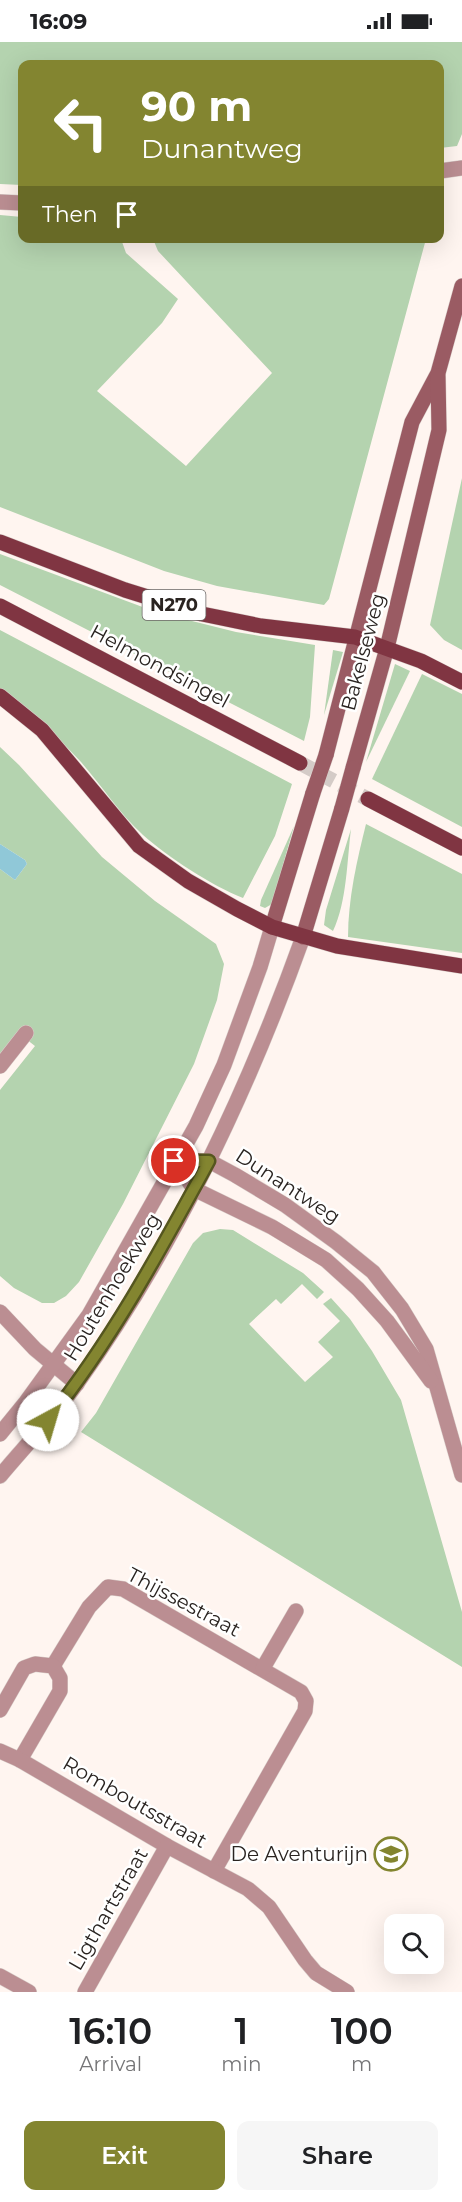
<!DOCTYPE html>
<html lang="en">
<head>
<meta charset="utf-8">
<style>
  body { margin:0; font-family:Montserrat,sans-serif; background:#f6f6f6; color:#202124; height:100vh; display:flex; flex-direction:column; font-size:22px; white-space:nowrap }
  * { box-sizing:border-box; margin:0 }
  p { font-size:20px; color:#757577 }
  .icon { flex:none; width:33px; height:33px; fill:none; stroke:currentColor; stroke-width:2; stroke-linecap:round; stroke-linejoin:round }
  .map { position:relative; height:1950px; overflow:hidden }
  .sheet { display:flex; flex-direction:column; background:#fff; flex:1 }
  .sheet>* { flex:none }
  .top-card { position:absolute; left:18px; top:18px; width:426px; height:183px; border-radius:12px; box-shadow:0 6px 24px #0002; background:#838530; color:#fff; overflow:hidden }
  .fabs { position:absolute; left:384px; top:1872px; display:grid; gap:12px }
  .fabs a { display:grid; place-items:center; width:60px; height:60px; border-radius:12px; background:#fff; box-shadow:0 6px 24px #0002; font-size:30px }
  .pin { position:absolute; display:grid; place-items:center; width:51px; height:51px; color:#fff; margin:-26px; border:3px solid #fff; border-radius:50%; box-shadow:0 2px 6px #0007 }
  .me { position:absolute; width:66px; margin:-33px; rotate:39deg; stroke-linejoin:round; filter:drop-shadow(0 0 4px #0008) }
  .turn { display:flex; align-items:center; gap:21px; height:126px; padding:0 24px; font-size:27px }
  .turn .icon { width:78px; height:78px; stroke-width:2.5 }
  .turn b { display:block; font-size:42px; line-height:51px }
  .then { display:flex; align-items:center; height:57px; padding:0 24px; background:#0003; gap:12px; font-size:22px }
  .eta { display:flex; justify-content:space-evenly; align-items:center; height:102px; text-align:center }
  .eta b { font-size:36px; font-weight:600; line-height:42px }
  .button { display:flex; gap:12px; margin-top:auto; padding:12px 24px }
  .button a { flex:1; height:69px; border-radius:12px; background:#838530; color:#fff; font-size:24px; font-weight:600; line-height:69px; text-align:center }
  .button a+a { background:#f6f6f6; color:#202124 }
  .status { display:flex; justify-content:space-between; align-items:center; height:42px; padding:0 30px; background:#fff; direction:ltr }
  .status svg { height:16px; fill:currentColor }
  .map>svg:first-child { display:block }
  .green { fill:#b4d3af }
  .water { fill:#90c8d8 }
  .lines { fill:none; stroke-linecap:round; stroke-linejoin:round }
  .primary-tunnel { stroke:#d4cbc7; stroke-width:15; stroke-dasharray:15 8; stroke-linecap:butt }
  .minor-casing { stroke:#d9cfcb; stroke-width:16 }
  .tertiary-casing { stroke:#d9cfcb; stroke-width:16 }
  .secondary-casing { stroke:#d9cfcb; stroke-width:16 }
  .primary-casing { stroke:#d9cfcb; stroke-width:16 }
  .minor { stroke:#bb8e92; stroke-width:15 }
  .tertiary { stroke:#bb8e92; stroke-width:15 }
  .secondary { stroke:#9a5b63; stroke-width:15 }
  .primary { stroke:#803542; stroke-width:15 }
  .secondary-bridge-casing { stroke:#d9cfcb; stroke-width:16; stroke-linecap:butt }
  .secondary-bridge { stroke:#9a5b63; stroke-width:15 }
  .route-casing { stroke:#55561f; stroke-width:15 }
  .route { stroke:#838530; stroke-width:10 }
  .labels { text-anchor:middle; stroke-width:5; stroke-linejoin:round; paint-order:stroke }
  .shield { fill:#fff; stroke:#6a6664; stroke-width:1.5 }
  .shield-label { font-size:18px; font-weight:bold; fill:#2a2421 }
  .street-label { font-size:20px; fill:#2a2421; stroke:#fff }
  .poi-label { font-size:20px; fill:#2a2421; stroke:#fff; text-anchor:end }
</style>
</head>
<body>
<div class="status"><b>16:09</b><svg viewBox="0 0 49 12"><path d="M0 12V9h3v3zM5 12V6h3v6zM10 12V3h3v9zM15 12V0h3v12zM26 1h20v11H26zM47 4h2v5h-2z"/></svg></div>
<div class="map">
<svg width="462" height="1950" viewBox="0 0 462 1950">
  <rect width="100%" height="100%" fill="#fff5f0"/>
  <!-- green -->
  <g class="green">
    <path d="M 0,0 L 462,0 L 462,92 L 457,104 L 440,106 L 440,22 L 22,22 L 22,143 L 0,142 Z"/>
    <path d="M 0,173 L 22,175 L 22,196 L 121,197 L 126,211 L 178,257 L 162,281 L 97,349 L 186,424 L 272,331 L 158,209 L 153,197 L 426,197 L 329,557 L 324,563 L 217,544 L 164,529 L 0,465 Z"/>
    <path d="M 462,436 L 462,608 L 444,598 L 430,583 Z"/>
    <path d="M 0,512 L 156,570 L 236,590 L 315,603 L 310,675 L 304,699 L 0,543 Z"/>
    <path d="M 0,588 L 292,742 L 275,794 L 243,856 C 212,844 168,815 143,793 C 119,771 102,744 81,720 C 56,693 29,669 0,646 Z"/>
    <path d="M 333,608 L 343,610 L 324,673 Z"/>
    <path d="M 395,622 L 410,629 L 366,720 Z"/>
    <path d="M 422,632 L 462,652 L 462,785 L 372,737 Z"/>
    <path d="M 0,705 L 19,723 L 102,815 L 155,859 L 216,902 L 224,922 L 217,958 L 194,1022 L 123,1162 L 79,1240 L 66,1254 L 54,1261 L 42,1261 L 14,1246 L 0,1234 L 0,1048 L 35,1004 L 17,990 L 14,1000 L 0,1017 L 0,827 L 15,838 L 27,822 L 25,818 L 0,802 Z"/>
    <path d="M 366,782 L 462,832 L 462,911 L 348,895 C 348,857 357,818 366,782 Z"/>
    <path d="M 294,784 L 272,862 L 265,866 L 260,864 L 261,858 Z"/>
    <path d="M 351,787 C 347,818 347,860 333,889 L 324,883 L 326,868 Z"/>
    <path d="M 220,1187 L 233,1188 L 303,1231 L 324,1250 L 317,1257 L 302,1242 L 281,1262 L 276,1257 L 249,1282 L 305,1340 L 333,1315 L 318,1300 L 340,1279 L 323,1262 L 331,1256 L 350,1277 L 372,1309 L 401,1358 L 462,1570 L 462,1625 L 81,1390 L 96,1371 L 193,1201 L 203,1191 Z"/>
  </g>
  <!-- water -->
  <path class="water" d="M 0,802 L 25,818 L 27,822 L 15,838 L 0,827 Z"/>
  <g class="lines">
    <!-- primary-tunnel -->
    <path class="primary-tunnel" d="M 300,721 L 368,757"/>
    <!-- minor casing -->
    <g class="minor-casing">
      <g id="minor">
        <path d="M 440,129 L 462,126"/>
        <path d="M 0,160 L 22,161"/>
        <path d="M 0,1024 L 26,991"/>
        <path d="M 0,1270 L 35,1307 L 77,1342"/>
        <path d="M 53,1624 L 89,1565 L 108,1545 L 123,1547 L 301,1650 L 306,1659 L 305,1669 L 214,1829"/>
        <path d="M 263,1626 L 296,1569"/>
        <path d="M 0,1668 L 24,1626 L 35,1622 L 53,1624 L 60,1636 L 60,1649 L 20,1718"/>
        <path d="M 0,1709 L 20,1718 L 167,1804 L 248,1847 L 269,1865 L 305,1918 L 316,1931 L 347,1950"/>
        <path d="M 0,1934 L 29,1950"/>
        <path d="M 85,1950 L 167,1804"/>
      </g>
    </g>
    <!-- tertiary casing -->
    <g class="tertiary-casing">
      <g id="tertiary">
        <path d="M 175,1119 L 209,1119 L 235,1133 L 285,1163 L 336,1200 L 373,1230 L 402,1267 L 426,1307 L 462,1433"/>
        <path d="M 175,1119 L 194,1147 L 272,1185 L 326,1218 L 358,1247 L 387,1279 L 431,1339"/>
        <path d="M 0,1392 L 26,1360 L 89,1273 L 196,1084 L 224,1023 L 260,925 L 272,885"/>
        <path d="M 0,1434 C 26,1403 55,1373 78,1340 C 175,1204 247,1051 303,895"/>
      </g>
    </g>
    <!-- secondary casing -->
    <g class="secondary-casing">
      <g id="secondary">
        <path d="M 326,713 L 412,380 L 438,331 L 462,244"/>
        <path d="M 353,726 L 387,606 L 439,388 L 438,334"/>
        <path d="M 272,885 L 313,751"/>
        <path d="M 303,895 L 342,766"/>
      </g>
    </g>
    <!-- primary casing -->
    <g class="primary-casing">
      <g id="primary">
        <path d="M 0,500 L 125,548 L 202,572 L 261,584 L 355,595 L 421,619 L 462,640"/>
        <path d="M 0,564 L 300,721"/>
        <path d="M 0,654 L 42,688 L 139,804 L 188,839 L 237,867 L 272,885 L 337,904 L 462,924"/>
        <path d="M 368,757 L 462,806"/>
      </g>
    </g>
    <!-- minor -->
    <use href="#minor" class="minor"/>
    <!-- tertiary -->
    <use href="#tertiary" class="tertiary"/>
    <!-- secondary -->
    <use href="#secondary" class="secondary"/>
    <!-- primary -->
    <use href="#primary" class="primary"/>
    <!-- secondary-bridge casing -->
    <g class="secondary-bridge-casing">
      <g id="secondary-bridge">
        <path d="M 313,751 L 326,713"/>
        <path d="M 342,766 L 353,726"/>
      </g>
    </g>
    <!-- secondary-bridge -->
    <use href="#secondary-bridge" class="secondary-bridge"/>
  </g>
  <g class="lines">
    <!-- route casing -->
    <g class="route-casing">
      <path id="route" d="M 48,1378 C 112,1298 160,1209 209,1119 L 174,1119"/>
    </g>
    <!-- route -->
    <use href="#route" class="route"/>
  </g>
  <!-- icons -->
  <defs>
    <g id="school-ring" transform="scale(1.725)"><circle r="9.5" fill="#fff" stroke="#838530" stroke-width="1.5"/><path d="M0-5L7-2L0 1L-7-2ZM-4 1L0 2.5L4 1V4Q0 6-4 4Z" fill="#838530"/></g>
  </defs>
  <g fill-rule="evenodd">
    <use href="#school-ring" x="391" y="1812"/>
  </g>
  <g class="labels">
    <!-- shield labels -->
    <rect class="shield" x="142.5" y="548" width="63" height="30" rx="4.5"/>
    <g class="shield-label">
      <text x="174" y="569">N270</text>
    </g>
    <!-- street labels -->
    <g class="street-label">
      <text transform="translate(363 610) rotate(-75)" y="7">Bakelseweg</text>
      <text transform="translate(160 624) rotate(28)" y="7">Helmondsingel</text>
      <text transform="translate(288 1144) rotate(33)" y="7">Dunantweg</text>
      <text transform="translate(112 1245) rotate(-59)" y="7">Houtenhoekweg</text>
      <text transform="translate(184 1560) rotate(28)" y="7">Thijssestraat</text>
      <text transform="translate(135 1760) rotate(30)" y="7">Romboutsstraat</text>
      <text transform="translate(108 1867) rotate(-60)" y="7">Ligthartstraat</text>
    </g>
    <!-- poi labels -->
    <g class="poi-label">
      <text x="368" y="1819">De Aventurijn</text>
    </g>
  </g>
</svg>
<div class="fabs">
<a><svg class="icon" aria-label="search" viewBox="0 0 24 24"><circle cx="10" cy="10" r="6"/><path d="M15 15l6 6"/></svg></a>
</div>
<div class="pin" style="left:174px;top:1119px;background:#d93025"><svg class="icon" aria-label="arrive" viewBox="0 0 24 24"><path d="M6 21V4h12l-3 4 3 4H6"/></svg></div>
<svg class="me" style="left:48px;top:1378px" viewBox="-20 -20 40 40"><circle r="19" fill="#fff"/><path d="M0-13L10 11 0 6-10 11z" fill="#838530"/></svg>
<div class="top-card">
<div class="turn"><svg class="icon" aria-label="left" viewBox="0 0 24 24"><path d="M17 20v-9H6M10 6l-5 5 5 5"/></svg><div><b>90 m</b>Dunantweg</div></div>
<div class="then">Then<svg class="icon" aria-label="arrive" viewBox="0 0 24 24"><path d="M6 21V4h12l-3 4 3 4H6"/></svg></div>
</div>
</div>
<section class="sheet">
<div class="eta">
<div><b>16:10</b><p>Arrival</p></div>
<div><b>1</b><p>min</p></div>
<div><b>100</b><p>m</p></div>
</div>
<div class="button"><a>Exit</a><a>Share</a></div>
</section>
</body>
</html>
